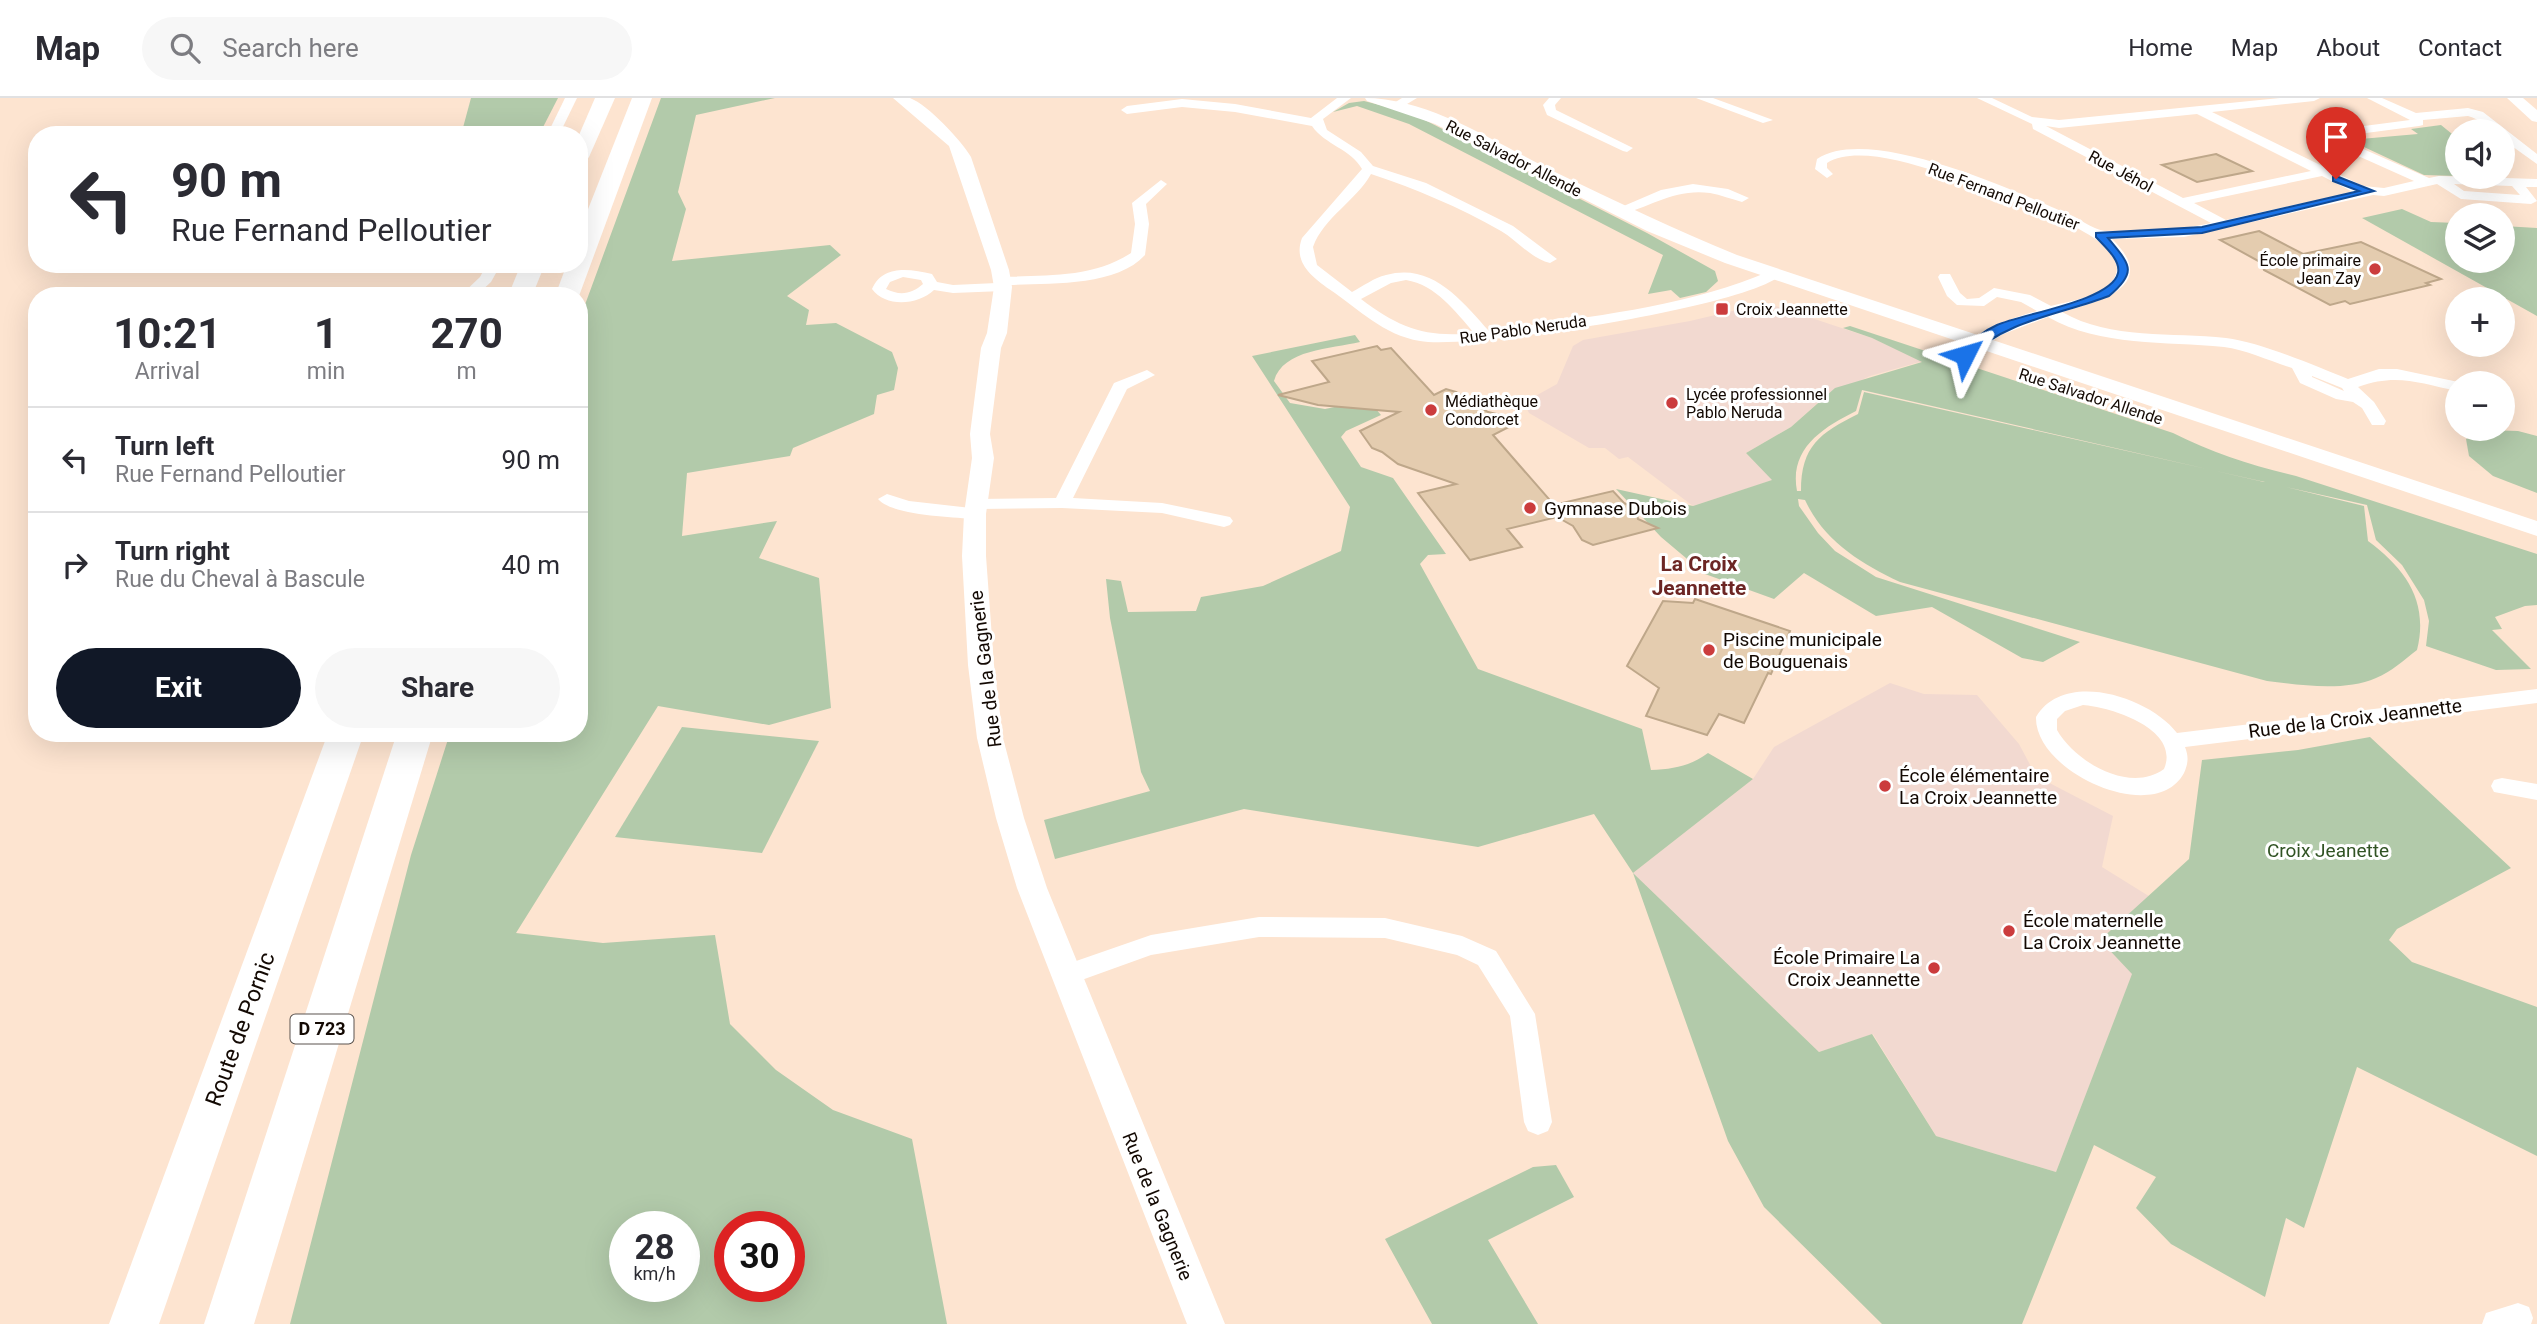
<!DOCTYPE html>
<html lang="en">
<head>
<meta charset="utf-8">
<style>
  body { margin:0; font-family:Roboto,sans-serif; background:#f7f7f7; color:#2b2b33; height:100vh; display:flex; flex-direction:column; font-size:26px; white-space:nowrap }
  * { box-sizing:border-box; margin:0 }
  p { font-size:23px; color:#7c7c81 }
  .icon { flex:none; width:38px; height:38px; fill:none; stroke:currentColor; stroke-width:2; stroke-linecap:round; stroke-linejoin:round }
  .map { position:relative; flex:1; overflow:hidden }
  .side { position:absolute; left:28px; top:189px; width:560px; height:455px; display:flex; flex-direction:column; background:#fff; border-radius:28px; box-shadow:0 7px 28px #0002 }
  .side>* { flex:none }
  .hud { position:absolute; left:28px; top:28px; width:560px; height:147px; border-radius:28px; box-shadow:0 7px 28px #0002; background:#fff; color:#2b2b33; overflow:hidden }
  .controls { position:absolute; left:2445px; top:21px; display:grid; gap:14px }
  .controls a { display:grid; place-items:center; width:70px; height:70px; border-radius:50%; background:#fff; box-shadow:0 7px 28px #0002; font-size:35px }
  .speed { position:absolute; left:609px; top:1113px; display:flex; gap:14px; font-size:35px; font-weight:700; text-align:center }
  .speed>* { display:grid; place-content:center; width:91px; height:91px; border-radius:50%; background:#fff; box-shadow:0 7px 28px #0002; line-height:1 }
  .speed small { font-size:18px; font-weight:400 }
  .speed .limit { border:10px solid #d22; background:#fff; color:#111 }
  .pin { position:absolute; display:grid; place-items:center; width:60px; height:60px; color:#fff; margin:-72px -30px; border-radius:50% 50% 50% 0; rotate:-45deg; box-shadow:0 0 7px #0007 }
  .pin .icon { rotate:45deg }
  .me { position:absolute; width:77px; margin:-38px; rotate:50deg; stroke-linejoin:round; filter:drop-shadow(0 0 5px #0008) }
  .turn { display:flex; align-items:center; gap:24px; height:147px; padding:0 28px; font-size:32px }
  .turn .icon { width:91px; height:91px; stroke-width:2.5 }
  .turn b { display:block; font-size:49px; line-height:60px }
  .eta { display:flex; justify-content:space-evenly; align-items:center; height:119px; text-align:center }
  .eta b { font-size:42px; font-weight:700; line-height:49px }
  .button { display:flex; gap:14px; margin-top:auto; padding:14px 28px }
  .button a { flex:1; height:80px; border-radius:42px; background:#111827; color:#fff; font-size:28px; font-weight:700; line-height:80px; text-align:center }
  .button a+a { background:#f7f7f7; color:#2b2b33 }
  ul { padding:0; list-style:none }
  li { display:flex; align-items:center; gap:21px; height:105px; padding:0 28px; border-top:2px solid #e1e1e2 }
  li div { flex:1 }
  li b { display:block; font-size:26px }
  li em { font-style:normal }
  header { display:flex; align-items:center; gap:42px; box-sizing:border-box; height:98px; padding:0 35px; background:#fff; border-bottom:2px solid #e1e1e2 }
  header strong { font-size:33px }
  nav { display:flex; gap:38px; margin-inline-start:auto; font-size:24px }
  .search { width:490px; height:63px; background:#f7f7f7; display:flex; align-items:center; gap:18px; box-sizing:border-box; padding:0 24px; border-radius:38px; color:#7c7c81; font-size:26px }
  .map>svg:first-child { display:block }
  .education { fill:#f2d9d0 }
  .green { fill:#b2caaa; fill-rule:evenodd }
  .building { fill:#e4ccaf; stroke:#bea78a; stroke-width:2 }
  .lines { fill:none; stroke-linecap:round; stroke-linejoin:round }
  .minor { fill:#fff; fill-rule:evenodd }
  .tertiary { fill:#fff; fill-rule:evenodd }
  .trunk { fill:#fff; fill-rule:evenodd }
  .route { fill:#1a73e8; stroke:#114b97; stroke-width:2 }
  .poi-dot { fill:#cb3c3d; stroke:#fff; stroke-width:2.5 }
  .labels { text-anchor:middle; stroke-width:6; stroke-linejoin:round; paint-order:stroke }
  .far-street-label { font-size:16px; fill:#130903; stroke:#fff }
  .far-poi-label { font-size:16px; fill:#130903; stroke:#fff; text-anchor:start }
  .shield { fill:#fff; stroke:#5a534f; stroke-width:2 }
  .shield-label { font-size:18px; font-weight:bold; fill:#130903 }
  .poi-label { font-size:19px; fill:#130903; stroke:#fff; text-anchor:start }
  .street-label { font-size:19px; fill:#130903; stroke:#fff }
  .park-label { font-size:19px; fill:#315324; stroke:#fff }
  .neighbourhood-label { font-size:21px; font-weight:bold; fill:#6c2624; stroke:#fff }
  .near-street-label { font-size:23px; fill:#130903; stroke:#fff }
</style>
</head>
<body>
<header>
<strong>Map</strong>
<div class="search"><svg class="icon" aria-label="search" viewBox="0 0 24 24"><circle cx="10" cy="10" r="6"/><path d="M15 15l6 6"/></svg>Search here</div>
<nav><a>Home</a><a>Map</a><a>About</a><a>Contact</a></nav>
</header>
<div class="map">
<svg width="2537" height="1226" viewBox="0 0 2537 1226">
  <rect width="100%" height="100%" fill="#fde4d0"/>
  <!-- education -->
  <g class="education">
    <path d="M 1766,205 L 1872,240 L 1923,263 L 1870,278 L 1821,302 L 1791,329 L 1746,355 L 1773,382 L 1693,408 L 1628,359 L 1619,361 L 1605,350 L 1589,350 L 1529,315 L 1526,309 L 1530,301 L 1557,286 L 1573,248 L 1583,242 L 1690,223 Z"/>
    <path d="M 1890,585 L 1924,596 L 1977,597 L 2019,646 L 2036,678 L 2113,718 L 2102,769 L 2160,805 L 2056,1074 L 1936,1038 L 1873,936 L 1819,954 L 1633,775 L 1753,681 L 1774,649 Z"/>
  </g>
  <!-- green -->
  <g class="green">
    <path d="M 471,0 L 558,0 L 539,37 L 461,37 Z"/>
    <path d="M 661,0 L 775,0 L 696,17 L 678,94 L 686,111 L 672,163 L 830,147 L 841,157 L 787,198 L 809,212 L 806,227 L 836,225 L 892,254 L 898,270 L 894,292 L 877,297 L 874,316 L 793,350 L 790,358 L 687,375 L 682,438 L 777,423 L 759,460 L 819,480 L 831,610 L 769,627 L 658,608 L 516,835 L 603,845 L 715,837 L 730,926 L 776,972 L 833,1012 L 912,1041 L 947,1226 L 290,1226 L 411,757 L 450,635 L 579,635 L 579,223 ZM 625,1129 L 684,1129 L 684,1188 L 625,1188 ZM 730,1129 L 789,1129 L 789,1188 L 730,1188 Z"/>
    <path d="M 1364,3 L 1411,15 L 1647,135 L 1715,173 L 1718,183 L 1706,194 L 1680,200 L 1671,192 L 1648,196 L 1663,157 L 1409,26 L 1357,8 L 1333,14 L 1349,5 Z"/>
    <path d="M 2441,27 L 2457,40 L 2457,78 L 2424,77 L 2349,42 L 2418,36 L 2411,31 Z"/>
    <path d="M 2402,111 L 2431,124 L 2457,125 L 2457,163 L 2502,163 L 2503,128 L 2537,130 L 2537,218 L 2362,120 Z"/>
    <path d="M 1850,228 L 2173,335 C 2213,355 2253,368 2296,378 L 2537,456 L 2537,507 L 2525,508 L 2495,519 L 2502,531 L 2492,532 L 2531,571 L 2496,572 L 2426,548 L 2429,523 L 2424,502 L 2402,467 L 2376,442 L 2367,407 L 2286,389 L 2364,408 L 2368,443 C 2406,471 2429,504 2417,552 C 2404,562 2391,574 2376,580 C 2344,594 2300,587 2267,583 L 1900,484 C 1860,465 1824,443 1805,402 L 1798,401 L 1799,408 L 1818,435 L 1835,453 L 1876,479 L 2080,544 L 2043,564 L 2022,560 L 1932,509 L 1876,518 L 1804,475 L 1774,501 L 1705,476 L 1661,439 L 1616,391 L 1693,408 L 1772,382 L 1746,355 L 1791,329 L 1835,290 L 1922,264 L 1872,240 L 1843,230 ZM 1862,292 L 2264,384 L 2265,384 L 1864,294 L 1858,316 C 1820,335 1801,348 1801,393 L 1797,393 C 1789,351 1822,330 1856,313 Z"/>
    <path d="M 1355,237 L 1360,244 C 1331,251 1283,251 1274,283 L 1290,305 L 1325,311 L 1368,302 L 1381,317 L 1346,333 L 1341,339 L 1361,369 L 1393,380 L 1446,456 L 1428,457 L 1420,466 L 1478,571 L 1642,631 L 1651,672 C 1674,671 1690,668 1708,655 L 1753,681 L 1633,775 L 1819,954 L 1872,936 L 1936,1038 L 2056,1074 L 2132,876 L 2100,842 L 2189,761 L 2202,662 L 2298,652 L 2370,639 L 2511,770 L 2397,831 L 2389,842 L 2412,864 L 2537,909 L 2537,1058 L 2357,969 L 2304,1130 L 2286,1120 L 2265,1199 L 2171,1146 L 2136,1110 L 2156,1079 L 2094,1047 L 2022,1226 L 1882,1226 L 1764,1109 L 1728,1043 L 1633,775 L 1594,716 L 1478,749 L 1244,711 L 1055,761 L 1044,722 L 1150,693 L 1141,674 L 1110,520 L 1106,481 L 1121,483 L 1128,514 L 1196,513 L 1201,499 L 1263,488 L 1341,453 L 1350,409 L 1252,258 Z"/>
    <path d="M 2484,332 L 2518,333 L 2537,338 L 2537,395 L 2493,378 L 2469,358 L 2466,341 Z"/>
    <path d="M 682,629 L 819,643 L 762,755 L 615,739 Z"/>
    <path d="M 1556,1067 L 1574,1099 L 1488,1142 L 1538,1226 L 1432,1226 L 1385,1141 L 1533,1069 Z"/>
  </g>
  <!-- building -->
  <g class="building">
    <path d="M 2216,56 L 2252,73 L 2197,84 L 2162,67 Z"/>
    <path d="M 2259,133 L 2303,156 L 2361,144 L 2441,181 L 2426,185 L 2430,187 L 2350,206 L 2345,203 L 2330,207 L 2264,172 L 2262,165 L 2220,142 Z"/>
    <path d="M 1377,248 L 1381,252 L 1391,250 L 1434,297 L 1446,291 L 1456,294 L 1488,314 L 1514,320 L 1505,324 L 1511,328 L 1493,337 L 1554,407 L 1613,393 L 1624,405 L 1630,408 L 1631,412 L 1637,416 L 1638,421 L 1658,430 L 1593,447 L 1582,442 L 1573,428 L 1557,419 L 1507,431 L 1522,449 L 1470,462 L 1418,395 L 1456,386 L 1398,366 L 1382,354 L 1372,350 L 1360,333 L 1399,314 L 1318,307 L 1278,297 L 1329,284 L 1312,263 Z"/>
    <path d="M 1695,501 L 1790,533 L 1771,576 L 1768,575 L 1744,625 L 1719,616 L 1707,637 L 1646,618 L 1659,590 L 1627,568 L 1663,503 L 1693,505 Z"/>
  </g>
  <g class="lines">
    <!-- minor -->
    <g class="minor">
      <path d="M 565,0 L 577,0 L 559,37 L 547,37 Z"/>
      <path d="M 1337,0 L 1351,0 L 1323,21 L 1327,32 L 1361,54 L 1373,68 L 1426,85 L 1513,128 L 1557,161 L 1550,165 C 1530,160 1518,143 1501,133 C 1459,109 1416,91 1371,76 C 1356,103 1324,119 1313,149 L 1317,167 L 1352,194 C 1363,188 1374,180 1386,177 C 1432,164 1462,203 1489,233 C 1583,219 1682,211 1770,173 L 1775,172 L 1782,176 C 1750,209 1469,252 1420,243 C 1383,237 1359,211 1329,191 C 1311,178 1293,164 1302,140 L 1362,71 C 1351,51 1325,47 1312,28 L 1235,14 L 1182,9 L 1127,16 L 1121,12 L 1127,8 L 1182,1 L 1235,6 L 1311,20 ZM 1406,182 C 1436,187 1455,213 1474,235 C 1426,240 1399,230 1361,201 L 1391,185 Z"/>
      <path d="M 1402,0 L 1417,0 L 1402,9 L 1394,9 L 1394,5 Z"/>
      <path d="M 1549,0 L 1561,0 L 1555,7 L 1556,12 L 1633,50 L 1627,54 L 1623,53 L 1547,17 L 1543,7 Z"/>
      <path d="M 1696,0 L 1713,0 L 1773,22 L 1763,25 Z"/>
      <path d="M 1977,0 L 1992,0 L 2032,19 L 2059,22 L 2280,0 L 2320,0 L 2314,3 L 2212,14 L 2363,88 L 2384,90 L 2414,83 L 2318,40 L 2318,34 L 2410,22 L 2367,0 L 2382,0 L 2416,15 L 2468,10 L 2483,14 L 2537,56 L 2537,66 L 2502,41 L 2502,33 C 2488,33 2481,21 2468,18 L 2423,22 L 2423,27 L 2419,28 L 2336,39 L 2429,80 L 2439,78 L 2537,81 L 2537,89 L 2526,89 L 2537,103 L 2531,106 L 2461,101 L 2437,86 L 2384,98 L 2373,97 L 2184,139 L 2112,141 C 2161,188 2099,204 2062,214 C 2111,242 2172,234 2226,240 C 2260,244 2315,268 2348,281 L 2379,271 L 2397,271 L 2463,285 L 2457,285 L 2457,293 C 2419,285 2396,275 2358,289 L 2374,304 L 2386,323 L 2384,327 L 2372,327 L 2362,310 L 2353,304 L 2336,301 L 2300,285 L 2292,270 C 2270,263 2246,252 2224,249 C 2165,243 2101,249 2048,219 L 2001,237 L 1965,262 L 1957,257 C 1977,233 2008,221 2037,213 L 2021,204 L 1997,199 L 1984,208 L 1957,207 L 1947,198 L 1938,179 L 1940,176 L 1950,176 L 1960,195 L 1967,201 L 1979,200 L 1994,190 L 2030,197 L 2051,208 C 2070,203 2109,198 2116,176 C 2127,140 2031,111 2007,101 C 1967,85 1867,40 1827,65 L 1827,70 L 1833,76 L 1827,80 L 1815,71 L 1817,61 C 1869,26 2012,92 2066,115 C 2078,119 2093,132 2105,133 C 2139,136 2178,132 2211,125 L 2033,31 L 2032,26 ZM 2197,16 L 2311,73 L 2183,100 L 2046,28 L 2059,30 ZM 2322,78 L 2353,94 L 2226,122 L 2194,105 ZM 2454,86 L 2512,88 L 2520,97 L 2464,93 ZM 2312,278 L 2342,290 L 2344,293 L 2312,279 Z"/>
      <path d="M 1161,82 L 1167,86 L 1146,106 L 1149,126 L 1145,157 C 1116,189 1049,185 1009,187 L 1008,192 L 1003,193 L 953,195 L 934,192 C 918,207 886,210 872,191 C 883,166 910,171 932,176 L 937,184 L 953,187 L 997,185 L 998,180 L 1003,179 C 1047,177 1093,180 1131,155 L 1135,126 L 1132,105 ZM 903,179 L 921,182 L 923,186 C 912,196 900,198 886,191 L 890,184 Z"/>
      <path d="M 1693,86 L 1728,91 L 1749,100 L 1742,104 C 1731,101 1721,97 1710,95 C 1676,90 1650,109 1619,117 L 1612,113 L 1661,92 Z"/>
      <path d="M 487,166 L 501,166 L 491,184 L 476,198 L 460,198 L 480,179 Z"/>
      <path d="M 1147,272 L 1155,277 L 1127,291 L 1073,400 L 1162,405 L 1230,419 L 1233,423 L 1230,427 L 1224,429 L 1162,415 L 1062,410 L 978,411 L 984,416 L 975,421 C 952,419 893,418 878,401 L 887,396 L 909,403 L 971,410 L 967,406 L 976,401 L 1056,400 L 1114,285 Z"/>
      <path d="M 2537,591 L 2537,605 L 2185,649 C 2189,659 2188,666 2184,675 C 2155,729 2034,674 2036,619 C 2064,571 2150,599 2177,635 ZM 2083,607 C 2111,609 2181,631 2164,671 C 2130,696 2075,664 2057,632 L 2057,621 L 2065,613 Z"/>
      <path d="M 2502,680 L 2537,686 L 2537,702 L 2494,694 L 2491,688 L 2494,682 Z"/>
      <path d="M 1259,819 L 1385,820 L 1462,838 L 1496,853 L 1535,916 L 1552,1024 L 1548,1033 L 1538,1037 L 1528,1033 L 1524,1024 L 1510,918 L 1478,867 L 1457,857 L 1385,840 L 1259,839 L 1151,857 L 1065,888 L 1056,884 L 1052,877 L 1056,870 L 1151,837 Z"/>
      <path d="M 2518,1205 L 2529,1209 L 2533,1220 L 2531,1226 L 2482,1226 L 2486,1215 Z"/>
    </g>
    <!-- tertiary -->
    <g class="tertiary">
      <path d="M 893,0 C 898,0 905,0 910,0 C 928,7 961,42 971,59 L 1009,172 L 1012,189 L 1007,235 L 1001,250 L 990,336 L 994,360 L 986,416 L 986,458 L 994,567 L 1003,640 L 1024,720 L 1047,790 L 1225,1226 L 1187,1226 L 1017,790 L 996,720 L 977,640 L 968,567 L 962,458 L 964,416 L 972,360 L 970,336 L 981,250 L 987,235 L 994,189 L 991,172 L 949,48 Z"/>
      <path d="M 1365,0 C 1430,0 1499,47 1557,75 C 1617,104 1676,132 1737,157 L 2537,423 L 2537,438 L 1725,165 L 1647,133 L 1435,26 L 1367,3 Z"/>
      <path d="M 2507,0 L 2523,0 L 2537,12 L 2537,24 L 2532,23 Z"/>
    </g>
    <!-- trunk -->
    <g class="trunk">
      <path d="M 595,0 L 615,0 L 589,59 L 586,63 L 579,65 L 579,37 Z"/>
      <path d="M 632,0 L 652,0 L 579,198 L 555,198 L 567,166 L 579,166 L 579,134 Z"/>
      <path d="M 521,166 L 545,166 L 532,198 L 508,198 Z"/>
      <path d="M 328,635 L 364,635 L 159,1226 L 109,1226 Z"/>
      <path d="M 397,635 L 433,635 L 254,1226 L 204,1226 Z"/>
    </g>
  </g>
  <!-- route -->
  <path class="route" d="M 2336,78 L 2374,93 L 2202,135 L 2108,140 C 2129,166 2139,173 2109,198 C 2062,216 2006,222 1969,259 L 1959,257 C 1970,244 1981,234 1997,227 C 2021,216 2112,203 2118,175 C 2121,162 2104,148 2096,139 L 2096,135 L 2202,129 L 2359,93 L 2333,83 L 2333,79 Z"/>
  <!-- markers -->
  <g class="poi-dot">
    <circle cx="2375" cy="171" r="7"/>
    <rect x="1715" y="204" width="14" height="14" rx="3.5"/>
    <circle cx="1672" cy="305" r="7"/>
    <circle cx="1431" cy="312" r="7"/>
    <circle cx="1530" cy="410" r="7"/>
    <circle cx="1709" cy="552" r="7"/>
    <circle cx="1885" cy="688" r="7"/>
    <circle cx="2009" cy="833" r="7"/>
    <circle cx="1934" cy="870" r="7"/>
  </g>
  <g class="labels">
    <!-- far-street labels -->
    <g class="far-street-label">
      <text transform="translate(1514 60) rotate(27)" y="6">Rue Salvador Allende</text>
      <text transform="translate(2121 73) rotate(28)" y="6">Rue Jéhol</text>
      <text transform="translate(2004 98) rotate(21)" y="6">Rue Fernand Pelloutier</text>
      <text transform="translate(1523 231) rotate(-8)" y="6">Rue Pablo Neruda</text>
      <text transform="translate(2091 298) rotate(18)" y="6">Rue Salvador Allende</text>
    </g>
    <!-- far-poi labels -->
    <g class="far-poi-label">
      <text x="2361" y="168" text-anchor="end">École primaire<tspan x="2361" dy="18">Jean Zay</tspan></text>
      <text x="1736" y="217">Croix Jeannette</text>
      <text x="1686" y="302">Lycée professionnel<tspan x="1686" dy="18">Pablo Neruda</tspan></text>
      <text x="1445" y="309">Médiathèque<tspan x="1445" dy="18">Condorcet</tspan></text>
    </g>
    <!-- shield labels -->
    <rect class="shield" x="290.5" y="916.5" width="63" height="29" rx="5"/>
    <g class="shield-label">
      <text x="322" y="937">D 723</text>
    </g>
    <!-- poi labels -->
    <g class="poi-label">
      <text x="1544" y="417">Gymnase Dubois</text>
      <text x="1723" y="548">Piscine municipale<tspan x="1723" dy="22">de Bouguenais</tspan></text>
      <text x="1899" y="684">École élémentaire<tspan x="1899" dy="22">La Croix Jeannette</tspan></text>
      <text x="2023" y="829">École maternelle<tspan x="2023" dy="22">La Croix Jeannette</tspan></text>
      <text x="1920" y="866" text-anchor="end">École Primaire La<tspan x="1920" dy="22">Croix Jeannette</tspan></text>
    </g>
    <!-- street labels -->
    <g class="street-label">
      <text transform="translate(985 571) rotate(-97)" y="7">Rue de la Gagnerie</text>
      <text transform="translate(2355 620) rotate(-7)" y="7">Rue de la Croix Jeannette</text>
      <text transform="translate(1158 1108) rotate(68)" y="7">Rue de la Gagnerie</text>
    </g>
    <!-- park labels -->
    <g class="park-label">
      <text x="2328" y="759">Croix Jeanette</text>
    </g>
    <!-- neighbourhood labels -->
    <g class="neighbourhood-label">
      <text x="1699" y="473">La Croix<tspan x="1699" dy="24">Jeannette</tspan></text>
    </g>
    <!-- near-street labels -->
    <g class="near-street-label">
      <text transform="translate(240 931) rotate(-70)" y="8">Route de Pornic</text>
    </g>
  </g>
</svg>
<div class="controls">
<a><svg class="icon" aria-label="sound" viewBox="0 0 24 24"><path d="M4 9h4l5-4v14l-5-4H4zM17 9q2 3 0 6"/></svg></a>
<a><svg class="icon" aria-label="layers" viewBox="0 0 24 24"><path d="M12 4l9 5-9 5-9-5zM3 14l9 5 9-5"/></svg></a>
<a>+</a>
<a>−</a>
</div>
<div class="speed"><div>28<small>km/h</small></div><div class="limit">30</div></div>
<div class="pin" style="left:2336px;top:81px;background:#d93025"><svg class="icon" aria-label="arrive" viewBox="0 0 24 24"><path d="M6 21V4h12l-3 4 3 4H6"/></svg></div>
<svg class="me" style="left:1965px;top:257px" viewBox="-20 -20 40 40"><path d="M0-17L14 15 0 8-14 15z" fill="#1a73e8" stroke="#fff" stroke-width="4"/></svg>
<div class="hud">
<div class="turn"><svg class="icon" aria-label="left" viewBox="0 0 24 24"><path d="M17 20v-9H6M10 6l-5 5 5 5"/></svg><div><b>90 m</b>Rue Fernand Pelloutier</div></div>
</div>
<section class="side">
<div class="eta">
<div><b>10:21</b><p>Arrival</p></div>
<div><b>1</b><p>min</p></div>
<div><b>270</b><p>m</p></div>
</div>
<ul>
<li><svg class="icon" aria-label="left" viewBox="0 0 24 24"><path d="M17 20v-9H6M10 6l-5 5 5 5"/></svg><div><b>Turn left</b><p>Rue Fernand Pelloutier</p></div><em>90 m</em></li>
<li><svg class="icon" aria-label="right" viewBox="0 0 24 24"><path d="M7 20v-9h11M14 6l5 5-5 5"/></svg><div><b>Turn right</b><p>Rue du Cheval à Bascule</p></div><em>40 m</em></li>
</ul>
<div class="button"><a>Exit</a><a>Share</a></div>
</section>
</div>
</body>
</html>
